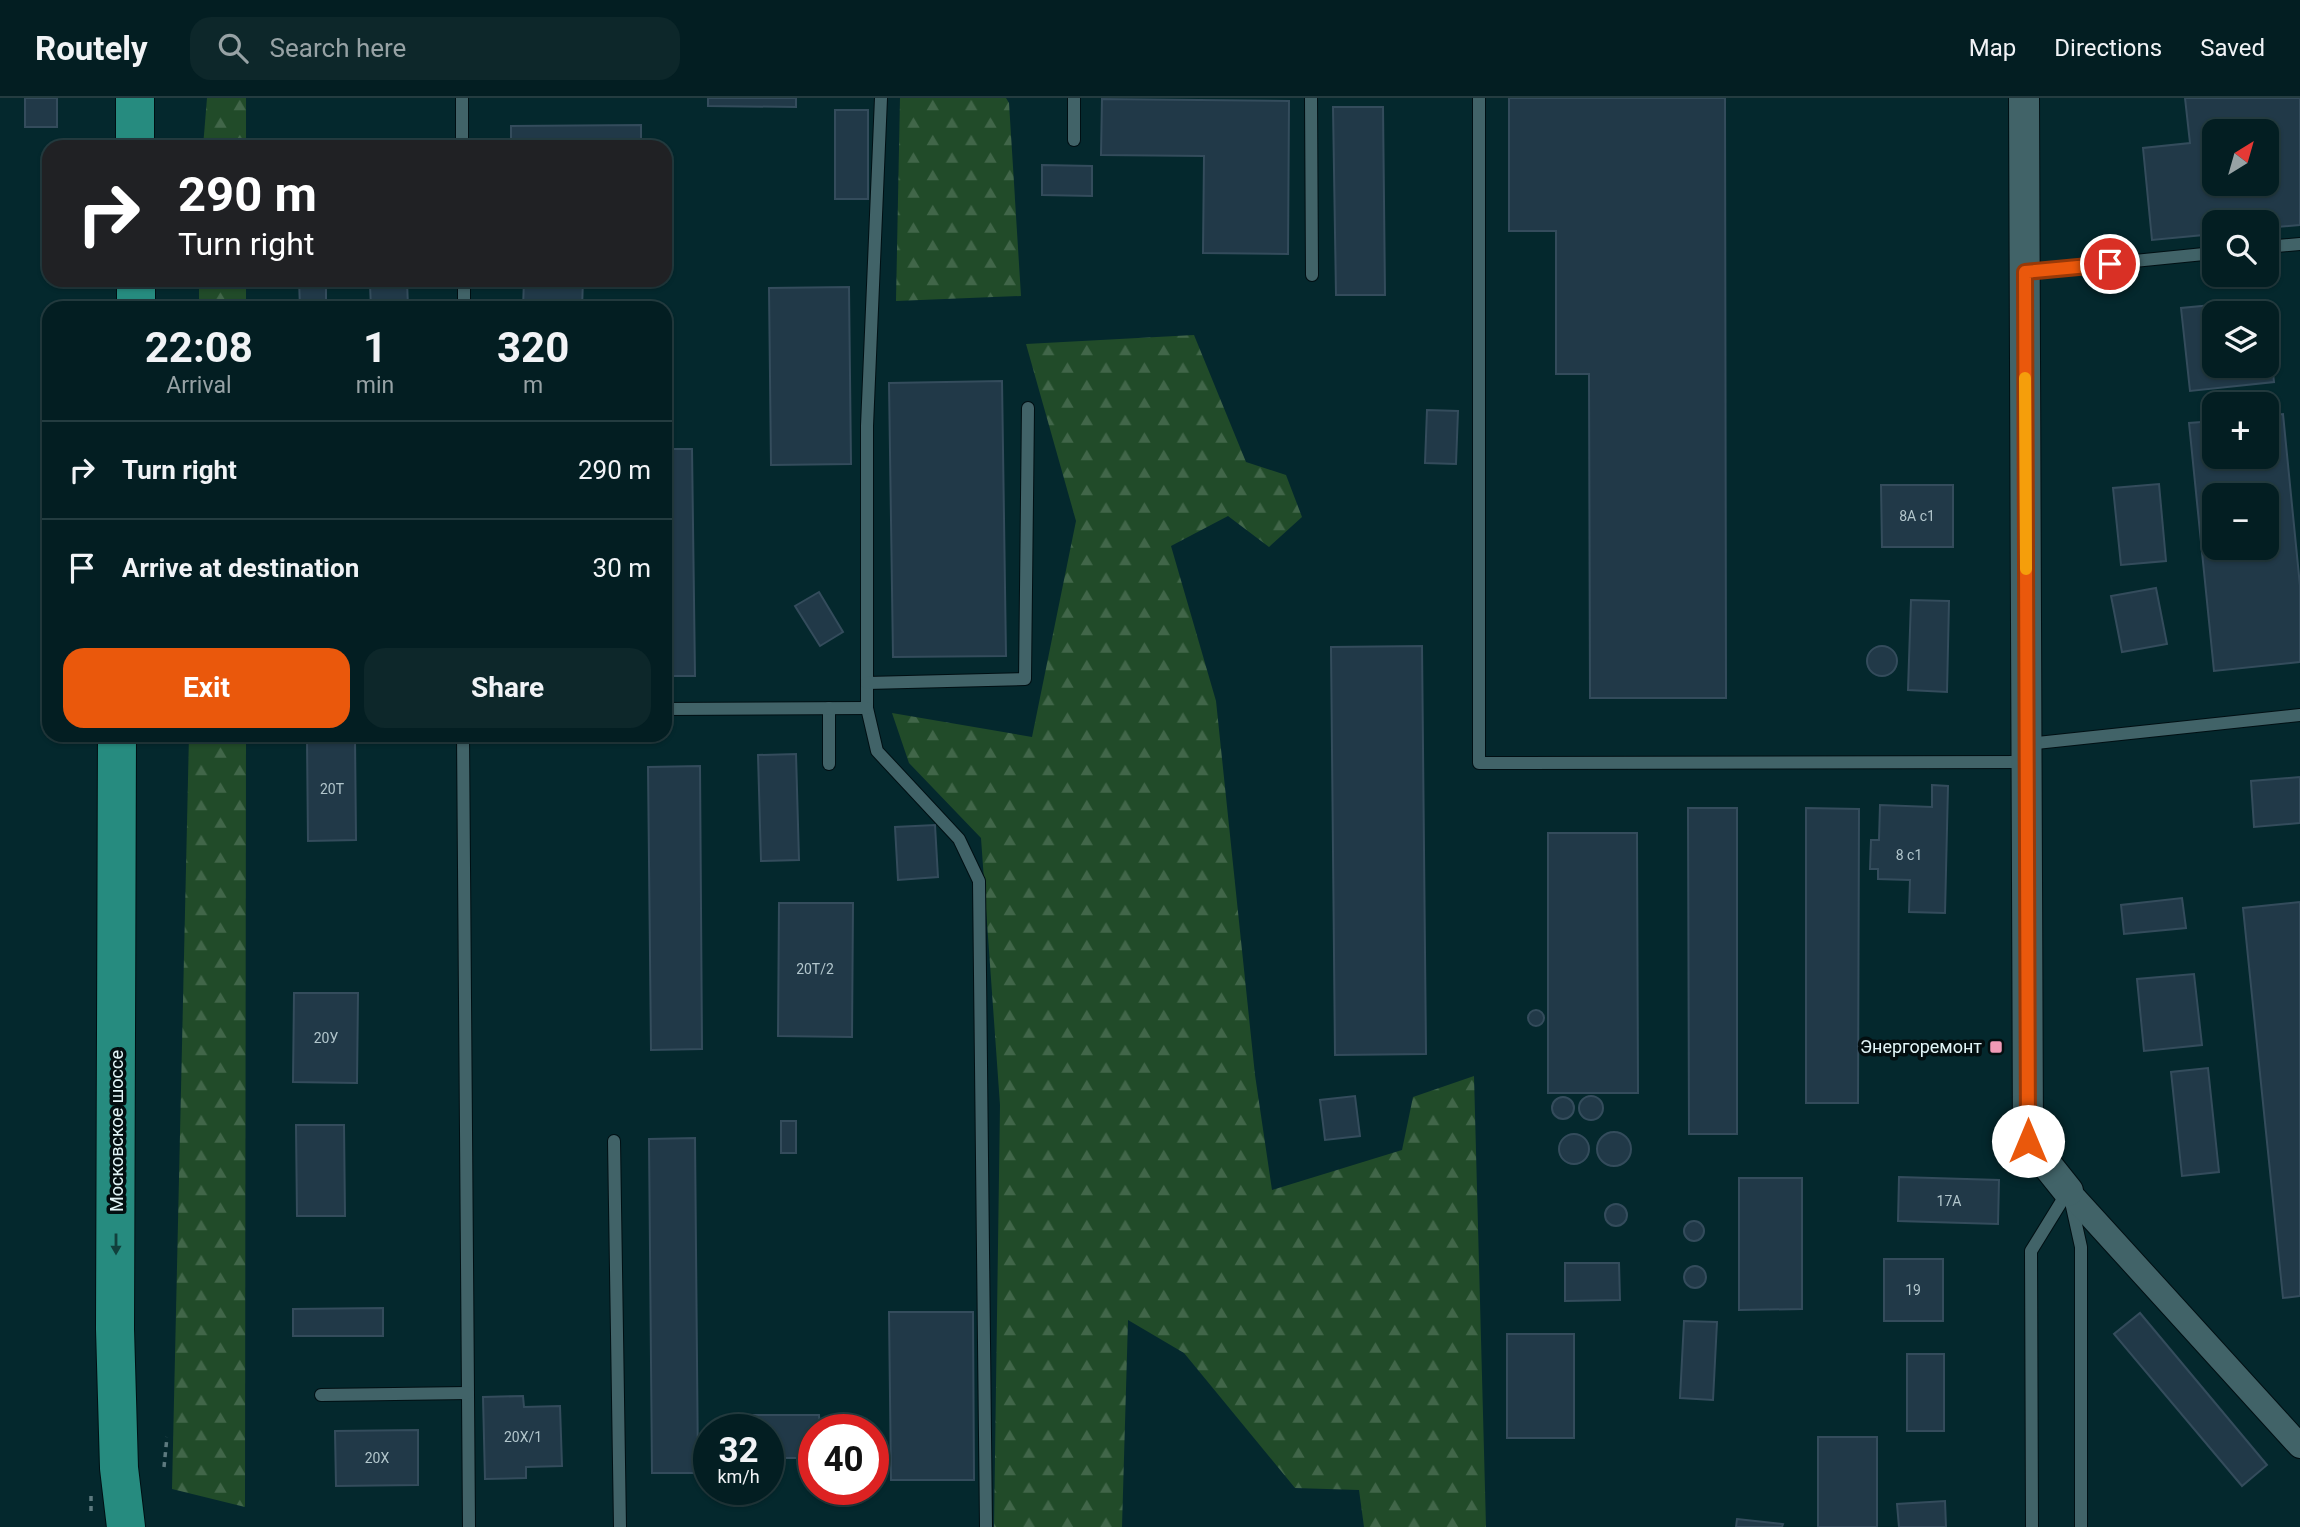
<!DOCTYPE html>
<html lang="en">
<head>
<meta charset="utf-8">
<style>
  body { margin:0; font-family:Roboto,sans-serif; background:#0d272a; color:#f1f3f6; height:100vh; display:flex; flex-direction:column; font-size:26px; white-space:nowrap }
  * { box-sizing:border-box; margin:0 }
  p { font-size:23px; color:#97a2a5 }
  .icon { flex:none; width:38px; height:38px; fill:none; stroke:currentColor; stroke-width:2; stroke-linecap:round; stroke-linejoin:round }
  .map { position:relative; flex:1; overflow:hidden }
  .sheet { position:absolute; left:42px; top:203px; width:630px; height:441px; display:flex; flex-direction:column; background:#031e22; border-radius:21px; box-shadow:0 2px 5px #0004,0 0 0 2px #243c40 }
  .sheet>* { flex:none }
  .banner { position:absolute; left:42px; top:42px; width:630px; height:147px; border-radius:21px; box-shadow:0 2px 5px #0004,0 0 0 2px #243c40; background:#202124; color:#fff; overflow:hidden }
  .needle { width:46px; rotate:37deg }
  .buttons { position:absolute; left:2202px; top:21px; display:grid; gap:14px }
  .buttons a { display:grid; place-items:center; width:77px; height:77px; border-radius:14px; background:#031e22; box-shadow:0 2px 5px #0004,0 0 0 2px #243c40; font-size:35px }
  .speed { position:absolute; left:693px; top:1316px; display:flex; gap:14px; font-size:35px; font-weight:700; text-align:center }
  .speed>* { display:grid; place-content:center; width:91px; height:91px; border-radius:50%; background:#031e22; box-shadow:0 2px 5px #0004,0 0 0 2px #243c40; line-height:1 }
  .speed small { font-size:18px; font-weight:400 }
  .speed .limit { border:10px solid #d22; background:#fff; color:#111 }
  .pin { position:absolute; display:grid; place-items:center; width:60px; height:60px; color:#fff; margin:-30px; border:4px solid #fff; border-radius:50%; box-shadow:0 2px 7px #0007 }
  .me { position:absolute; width:77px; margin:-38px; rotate:0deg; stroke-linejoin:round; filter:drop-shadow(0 0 5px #0008) }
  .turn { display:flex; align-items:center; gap:24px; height:147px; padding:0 21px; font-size:32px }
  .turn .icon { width:91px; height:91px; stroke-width:2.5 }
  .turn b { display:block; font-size:49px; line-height:60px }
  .eta { display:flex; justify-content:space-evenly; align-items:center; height:119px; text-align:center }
  .eta b { font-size:42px; font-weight:700; line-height:49px }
  .cta { display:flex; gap:14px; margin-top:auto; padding:14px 21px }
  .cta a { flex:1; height:80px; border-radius:21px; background:#ea580c; color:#fff; font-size:28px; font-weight:700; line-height:80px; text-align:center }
  .cta a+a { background:#0d272a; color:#f1f3f6 }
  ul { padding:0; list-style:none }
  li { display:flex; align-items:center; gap:21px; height:98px; padding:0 21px; border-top:2px solid #243c40 }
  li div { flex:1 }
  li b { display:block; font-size:26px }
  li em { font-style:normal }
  header { display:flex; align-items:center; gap:42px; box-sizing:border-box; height:98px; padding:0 35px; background:#031e22; border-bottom:2px solid #243c40 }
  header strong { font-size:33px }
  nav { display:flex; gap:38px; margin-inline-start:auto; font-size:24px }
  .search { width:490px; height:63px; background:#0d272a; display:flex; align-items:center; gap:18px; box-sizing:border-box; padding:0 24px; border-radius:21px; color:#97a2a5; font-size:26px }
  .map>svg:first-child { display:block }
  .forest { fill:url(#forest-firs) }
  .building { fill:#213948; stroke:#344c5c; stroke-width:2; fill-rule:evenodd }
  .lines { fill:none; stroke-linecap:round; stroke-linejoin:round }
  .service-casing { stroke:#000f13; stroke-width:14 }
  .minor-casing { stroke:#000f13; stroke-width:26 }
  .tertiary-casing { stroke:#000f13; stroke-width:32 }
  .primary-casing { stroke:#000f13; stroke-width:40 }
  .path { stroke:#5d7a7f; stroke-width:3.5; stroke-dasharray:5 5; stroke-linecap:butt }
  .service { stroke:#416368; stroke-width:12 }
  .minor { stroke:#416368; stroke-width:24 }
  .tertiary { stroke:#416368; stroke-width:30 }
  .primary { stroke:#268b7f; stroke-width:38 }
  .oneway { fill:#11403c }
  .route-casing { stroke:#983908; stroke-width:18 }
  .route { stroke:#ea580c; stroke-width:12 }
  .slow { stroke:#f59e0b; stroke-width:12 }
  .poi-dot { fill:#f09ab6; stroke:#030e10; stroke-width:2.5 }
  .labels { text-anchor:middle; stroke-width:7; stroke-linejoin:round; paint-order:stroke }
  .number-label { font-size:14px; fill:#b2c6cc }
  .poi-label { font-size:18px; fill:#e2f5f8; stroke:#030e10; text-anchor:end }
  .street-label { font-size:18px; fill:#e2f5f8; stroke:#030e10 }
</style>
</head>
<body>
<header>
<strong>Routely</strong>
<div class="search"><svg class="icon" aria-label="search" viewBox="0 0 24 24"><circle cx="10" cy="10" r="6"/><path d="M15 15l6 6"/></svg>Search here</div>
<nav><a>Map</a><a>Directions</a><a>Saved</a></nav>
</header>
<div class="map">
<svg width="2300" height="1429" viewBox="0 0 2300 1429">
  <defs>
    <pattern id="forest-firs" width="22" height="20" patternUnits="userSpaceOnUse" patternTransform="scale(1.75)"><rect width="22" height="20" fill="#214b29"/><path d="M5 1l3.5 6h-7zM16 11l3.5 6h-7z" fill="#416649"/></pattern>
  </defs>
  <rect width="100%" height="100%" fill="#04282d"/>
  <!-- forest -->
  <g class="forest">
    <path d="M 207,0 L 246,0 L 246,49 L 203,49 Z"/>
    <path d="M 900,0 L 1006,0 L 1009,5 L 1021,198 L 896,203 Z"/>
    <rect x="199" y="182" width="47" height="28"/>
    <path d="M 1194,237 L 1246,364 L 1286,377 L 1302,419 L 1269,449 L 1228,418 L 1171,448 L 1216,603 L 1255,977 L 1272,1092 L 1402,1052 L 1413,999 L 1474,978 L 1486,1429 L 1364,1429 L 1359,1392 L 1295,1390 L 1184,1255 L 1128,1222 L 1122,1429 L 994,1429 L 1000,1007 L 981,740 L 909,665 L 892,615 L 1032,639 L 1076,423 L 1026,246 Z"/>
    <path d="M 189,637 L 246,637 L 245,1409 L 172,1391 Z"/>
  </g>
  <!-- building -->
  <g class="building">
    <rect x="25" y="0" width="32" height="29"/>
    <path d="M 708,0 L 796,0 L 796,9 L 708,8 Z"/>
    <path d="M 1509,0 L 1725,0 L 1726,600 L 1590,600 L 1589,276 L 1556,276 L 1556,133 L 1509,133 Z"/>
    <path d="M 2185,0 L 2300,0 L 2300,127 L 2266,130 L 2266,124 L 2214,124 L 2214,136 L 2152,142 L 2143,50 L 2190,45 ZM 2214,33 L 2266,33 L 2266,86 L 2214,86 Z"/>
    <path d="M 1102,1 L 1289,3 L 1288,156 L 1203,155 L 1204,58 L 1101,57 Z"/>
    <path d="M 1333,9 L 1383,9 L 1385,197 L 1336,197 Z"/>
    <rect x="835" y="12" width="33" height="89"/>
    <path d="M 641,27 L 641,49 L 511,49 L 511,28 Z"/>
    <path d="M 1042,67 L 1092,68 L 1092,98 L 1042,97 Z"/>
    <path d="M 299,182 L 407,182 L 408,210 L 371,210 L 370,187 L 326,188 L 326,210 L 300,210 Z"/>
    <path d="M 524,182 L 583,182 L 582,210 L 523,210 Z"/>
    <path d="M 849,189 L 851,366 L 771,367 L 769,190 Z"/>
    <path d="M 2265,202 L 2274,284 L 2190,293 L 2181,210 ZM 2214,215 L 2266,215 L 2266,268 L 2214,268 Z"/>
    <path d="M 1002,283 L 1006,558 L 893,559 L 889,285 Z"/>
    <path d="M 1427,312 L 1458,313 L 1456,366 L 1425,365 Z"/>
    <path d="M 2283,316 L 2300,488 L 2300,564 L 2214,573 L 2189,325 L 2214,323 L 2214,359 L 2266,359 L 2266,318 ZM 2214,397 L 2266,397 L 2266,450 L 2214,450 Z"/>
    <path d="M 665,351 L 692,351 L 695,578 L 665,578 Z"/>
    <path d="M 2159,386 L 2166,463 L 2121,467 L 2113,390 Z"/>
    <path d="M 1881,387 L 1953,387 L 1953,449 L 1882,449 Z"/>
    <path d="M 2156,490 L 2167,546 L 2122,554 L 2111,498 Z"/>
    <path d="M 819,494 L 843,534 L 820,548 L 795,508 Z"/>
    <path d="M 1911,502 L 1949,503 L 1947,594 L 1908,592 Z"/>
    <path d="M 1422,548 L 1426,956 L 1335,957 L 1331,549 Z"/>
    <circle cx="1882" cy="563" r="15"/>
    <path d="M 307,640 L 355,640 L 356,742 L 308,743 Z"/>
    <path d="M 796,656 L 799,762 L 761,763 L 758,657 Z"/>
    <path d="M 700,668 L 702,951 L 651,952 L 648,669 Z"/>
    <path d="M 2300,679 L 2300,725 L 2254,729 L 2251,683 Z"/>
    <path d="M 1932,687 L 1948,688 L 1945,815 L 1909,814 L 1910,782 L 1878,781 L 1878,771 L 1870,771 L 1871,742 L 1879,742 L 1880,707 L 1932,709 Z"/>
    <path d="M 1688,710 L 1737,710 L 1737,1036 L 1689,1036 Z"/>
    <path d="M 1806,710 L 1859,711 L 1858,1005 L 1806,1005 Z"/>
    <path d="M 935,727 L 938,779 L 898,782 L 895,729 Z"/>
    <path d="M 1548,735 L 1637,735 L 1638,995 L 1548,995 Z"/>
    <path d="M 2182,800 L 2186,830 L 2124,836 L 2121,807 Z"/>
    <path d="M 2300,804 L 2300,1198 L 2283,1200 L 2243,810 Z"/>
    <path d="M 779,805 L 853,805 L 852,939 L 778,938 Z"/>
    <path d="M 2194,876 L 2202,947 L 2144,953 L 2137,881 Z"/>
    <path d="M 294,895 L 358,895 L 357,985 L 293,984 Z"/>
    <circle cx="1536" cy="920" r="8"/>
    <path d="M 2208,970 L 2219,1074 L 2182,1078 L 2171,974 Z"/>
    <path d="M 1355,998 L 1360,1038 L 1325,1042 L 1320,1002 Z"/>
    <circle cx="1591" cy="1010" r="12"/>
    <circle cx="1563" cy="1010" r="11"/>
    <rect x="781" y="1023" width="15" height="32"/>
    <path d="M 296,1027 L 344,1027 L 345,1118 L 297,1118 Z"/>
    <circle cx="1614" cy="1051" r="17"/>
    <circle cx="1574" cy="1051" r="15"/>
    <path d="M 695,1040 L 698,1375 L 652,1375 L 649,1041 Z"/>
    <path d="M 1899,1079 L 1999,1082 L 1998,1126 L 1898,1123 Z"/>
    <path d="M 1739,1080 L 1802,1080 L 1802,1211 L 1739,1212 Z"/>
    <circle cx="1616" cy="1117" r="11"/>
    <circle cx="1694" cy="1133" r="10"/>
    <rect x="1884" y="1161" width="59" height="62"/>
    <path d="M 1565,1165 L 1619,1165 L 1620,1202 L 1565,1203 Z"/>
    <circle cx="1695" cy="1179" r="11"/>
    <path d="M 383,1210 L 383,1238 L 293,1238 L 293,1211 Z"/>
    <path d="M 889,1214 L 973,1214 L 974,1382 L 891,1382 Z"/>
    <path d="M 2140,1215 L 2267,1367 L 2242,1388 L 2114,1236 Z"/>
    <path d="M 1684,1223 L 1717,1224 L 1713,1302 L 1680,1300 Z"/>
    <rect x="1507" y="1236" width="67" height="104"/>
    <rect x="1907" y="1256" width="37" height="77"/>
    <path d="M 523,1298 L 524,1309 L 560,1308 L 562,1368 L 526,1369 L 526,1380 L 485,1381 L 483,1299 Z"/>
    <path d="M 747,1317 L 819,1317 L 820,1332 L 814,1332 L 814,1360 L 768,1360 L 768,1332 L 748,1332 Z"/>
    <path d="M 418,1332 L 418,1387 L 336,1388 L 335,1333 Z"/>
    <rect x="1818" y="1339" width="59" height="90"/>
    <path d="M 1945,1403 L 1946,1429 L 1899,1429 L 1897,1406 Z"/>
    <path d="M 1737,1421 L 1783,1426 L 1782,1429 L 1736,1429 Z"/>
  </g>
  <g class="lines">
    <!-- service casing -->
    <g class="service-casing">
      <g id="service">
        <path d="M 462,0 L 462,49"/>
        <path d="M 881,0 L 867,328 L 867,610 L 877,653 L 959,741 L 979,783 L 986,1429"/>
        <path d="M 1074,0 L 1074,42"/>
        <path d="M 1311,0 L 1312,177"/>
        <path d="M 1479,0 L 1479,665 L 2026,664"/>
        <path d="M 2266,149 L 2300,146"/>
        <path d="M 2025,174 L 2214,155"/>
        <path d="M 464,182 L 464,210"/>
        <path d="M 867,585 L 1025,581 L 1028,310"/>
        <path d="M 829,610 L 829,666"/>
        <path d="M 665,611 L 867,610"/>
        <path d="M 463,637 L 469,1429"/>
        <path d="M 2027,646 L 2300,617"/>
        <path d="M 614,1043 L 620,1429"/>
        <path d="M 2071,1104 L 2081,1149 L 2081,1429"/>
        <path d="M 321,1297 L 468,1295"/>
        <path d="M 2032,1429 L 2031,1153 L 2068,1093"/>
      </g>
    </g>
    <!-- minor casing -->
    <g class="minor-casing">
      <path id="minor" d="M 2068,1093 L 2300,1348"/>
    </g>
    <!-- tertiary casing -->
    <g class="tertiary-casing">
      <path id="tertiary" d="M 2024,0 L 2028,1043 L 2068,1093"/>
    </g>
    <!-- primary casing -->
    <g class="primary-casing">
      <g id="primary">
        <path d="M 135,0 L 135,49"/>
        <path d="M 136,182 L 136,210"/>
        <path d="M 117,637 L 115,1231 L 119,1370 L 126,1429"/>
      </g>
    </g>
    <!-- path -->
    <g class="path">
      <path d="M 164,1369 L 167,1339"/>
      <path d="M 91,1398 L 91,1413"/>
    </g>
    <!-- service -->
    <use href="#service" class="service"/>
    <!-- minor -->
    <use href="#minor" class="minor"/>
    <!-- tertiary -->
    <use href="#tertiary" class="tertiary"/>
    <!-- primary -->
    <use href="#primary" class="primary"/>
  </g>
  <!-- one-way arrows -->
  <defs><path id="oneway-solid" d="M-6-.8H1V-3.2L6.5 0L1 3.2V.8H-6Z" transform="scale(1.75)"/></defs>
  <use class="oneway" href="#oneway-solid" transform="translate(116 1146) rotate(90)"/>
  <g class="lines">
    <!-- route casing -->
    <g class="route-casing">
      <path id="route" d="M 2028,1043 L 2025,174 L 2110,166"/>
    </g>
    <!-- route -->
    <use href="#route" class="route"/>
    <!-- slow -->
    <path class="slow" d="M 2025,280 L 2026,471"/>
  </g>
  <!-- markers -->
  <rect class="poi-dot" x="1989" y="942" width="14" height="14" rx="3.5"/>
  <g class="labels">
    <!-- number labels -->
    <g class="number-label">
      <text x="1917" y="423">8А с1</text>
      <text x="332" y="696">20Т</text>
      <text x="1909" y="762">8 с1</text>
      <text x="815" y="876">20Т/2</text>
      <text x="326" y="945">20У</text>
      <text x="1949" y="1108">17А</text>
      <text x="1913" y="1197">19</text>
      <text x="523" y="1344">20Х/1</text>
      <text x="377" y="1365">20Х</text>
    </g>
    <!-- poi labels -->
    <g class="poi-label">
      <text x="1982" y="955">Энергоремонт</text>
    </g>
    <!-- street labels -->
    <g class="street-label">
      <text transform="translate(117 1033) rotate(-90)" y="6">Московское шоссе</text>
    </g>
  </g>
</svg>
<div class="buttons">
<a><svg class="needle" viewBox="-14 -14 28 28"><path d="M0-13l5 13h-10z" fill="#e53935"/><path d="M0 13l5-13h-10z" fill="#97a2a5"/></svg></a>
<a><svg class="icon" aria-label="search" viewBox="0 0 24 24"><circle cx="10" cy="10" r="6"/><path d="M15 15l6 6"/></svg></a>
<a><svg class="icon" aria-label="layers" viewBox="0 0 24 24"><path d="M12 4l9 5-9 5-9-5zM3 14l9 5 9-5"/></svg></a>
<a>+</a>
<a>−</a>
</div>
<div class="speed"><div>32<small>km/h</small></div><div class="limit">40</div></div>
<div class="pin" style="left:2110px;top:166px;background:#d93025"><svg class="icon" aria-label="arrive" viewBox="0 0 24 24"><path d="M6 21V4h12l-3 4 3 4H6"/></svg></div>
<svg class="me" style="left:2028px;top:1043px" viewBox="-20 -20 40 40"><circle r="19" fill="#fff"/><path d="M0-13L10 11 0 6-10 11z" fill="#ea580c"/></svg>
<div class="banner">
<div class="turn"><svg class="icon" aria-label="right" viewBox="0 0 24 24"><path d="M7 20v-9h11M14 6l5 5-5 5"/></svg><div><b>290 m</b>Turn right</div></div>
</div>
<section class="sheet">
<div class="eta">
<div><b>22:08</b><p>Arrival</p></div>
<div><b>1</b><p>min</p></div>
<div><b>320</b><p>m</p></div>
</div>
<ul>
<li><svg class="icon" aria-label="right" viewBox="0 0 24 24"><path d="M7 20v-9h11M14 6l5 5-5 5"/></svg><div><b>Turn right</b></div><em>290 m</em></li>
<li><svg class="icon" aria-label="arrive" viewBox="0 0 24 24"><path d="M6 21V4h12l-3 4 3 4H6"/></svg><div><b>Arrive at destination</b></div><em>30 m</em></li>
</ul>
<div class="cta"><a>Exit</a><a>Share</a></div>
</section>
</div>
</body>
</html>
